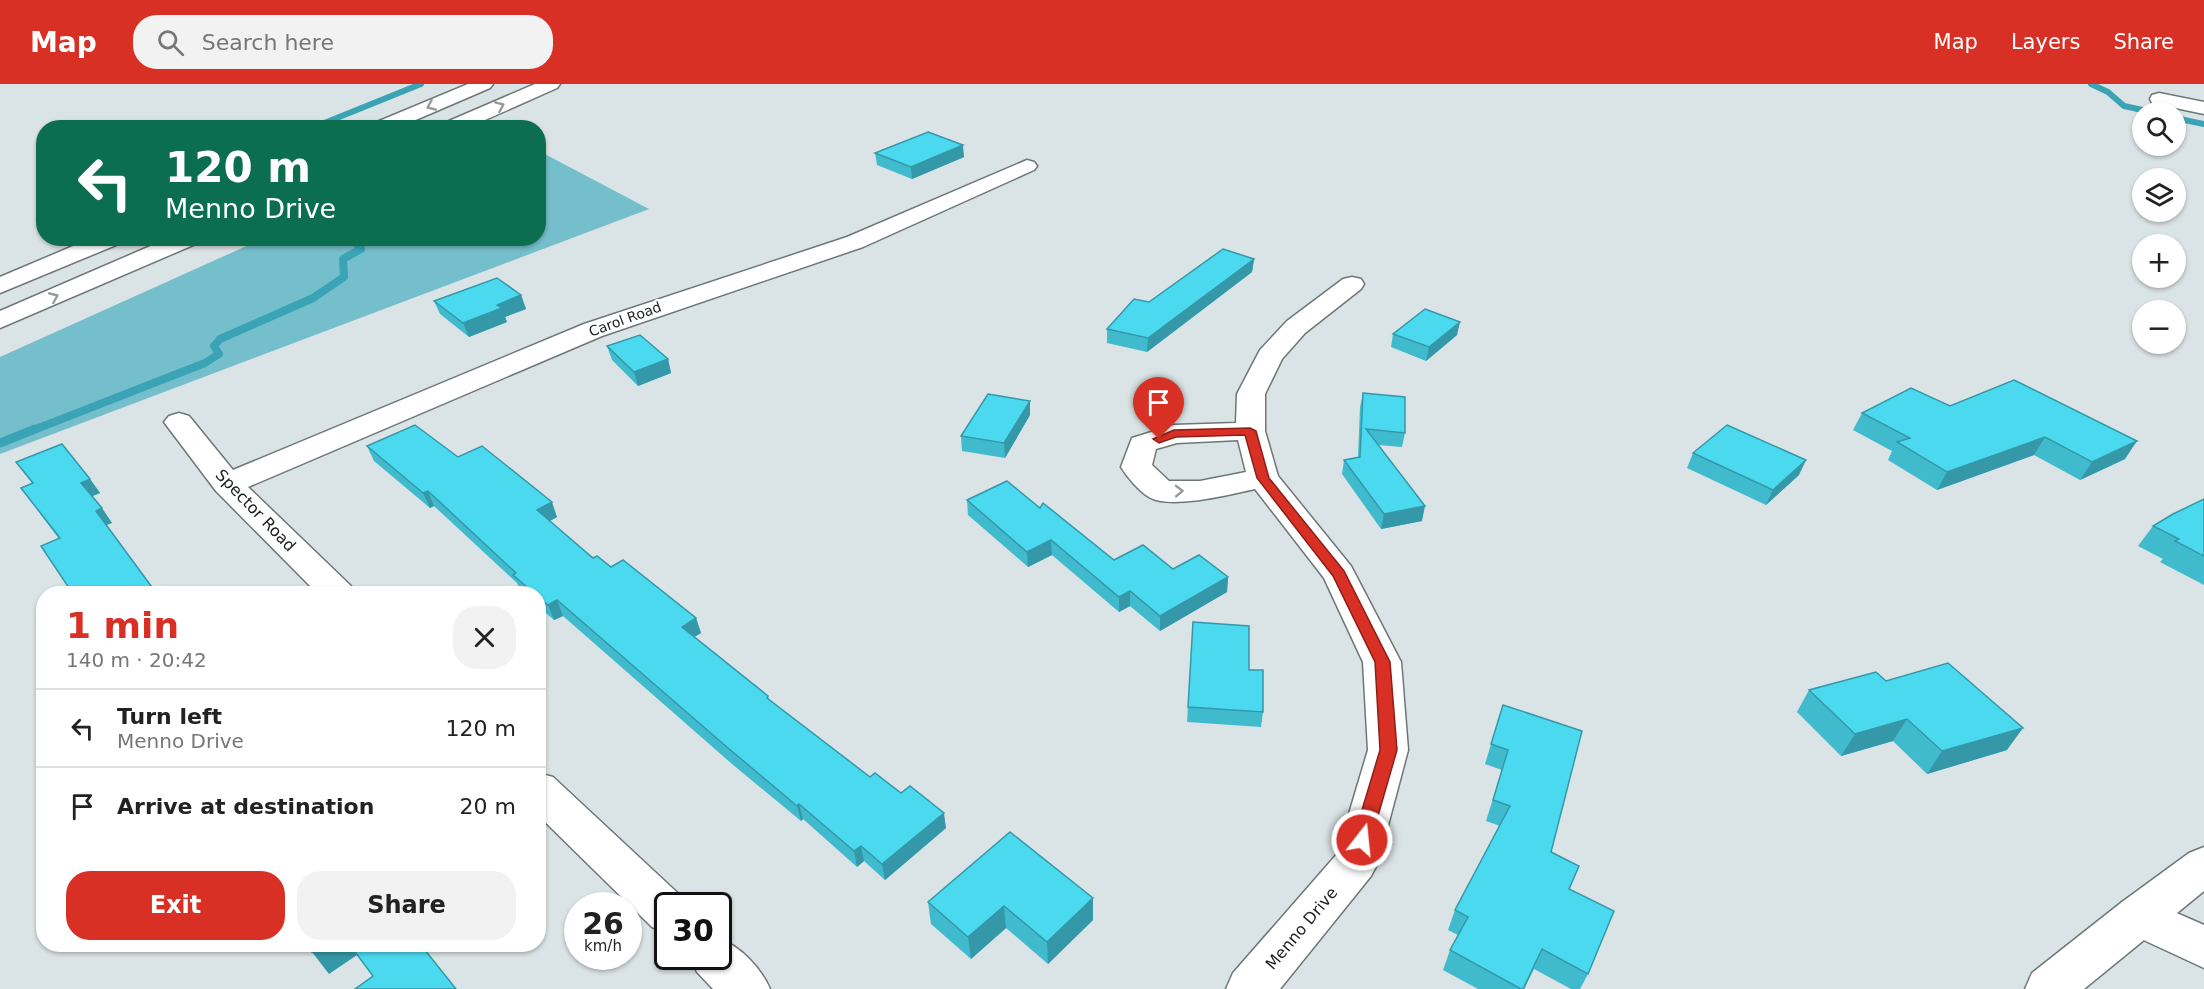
<!DOCTYPE html>
<html lang="en">
<head>
<meta charset="utf-8">
<style>
  body { margin:0; font-family:"DejaVu Sans",sans-serif; background:#f2f2f2; color:#222; height:100vh; display:flex; flex-direction:column; font-size:22px; white-space:nowrap }
  * { box-sizing:border-box; margin:0 }
  p { font-size:20px; color:#767676 }
  .icon { flex:none; width:33px; height:33px; fill:none; stroke:currentColor; stroke-width:2; stroke-linecap:round; stroke-linejoin:round }
  .map { position:relative; flex:1; overflow:hidden }
  .side { position:absolute; left:36px; top:502px; width:510px; height:366px; display:flex; flex-direction:column; background:#fff; border-radius:24px; box-shadow:0 2px 4px #0004 }
  .side>* { flex:none }
  .hud { position:absolute; left:36px; top:36px; width:510px; height:126px; border-radius:24px; box-shadow:0 2px 4px #0004; background:#0b6e4f; color:#fff; overflow:hidden }
  .controls { position:absolute; left:2132px; top:18px; display:grid; gap:12px }
  .controls a { display:grid; place-items:center; width:54px; height:54px; border-radius:50%; background:#fff; box-shadow:0 2px 4px #0004; font-size:30px }
  .speed { position:absolute; left:564px; top:808px; display:flex; gap:12px; font-size:30px; font-weight:700; text-align:center }
  .speed>* { display:grid; place-content:center; width:78px; height:78px; border-radius:50%; background:#fff; box-shadow:0 2px 4px #0004; line-height:1 }
  .speed small { font-size:15px; font-weight:400 }
  .speed .limit { border:3px solid #111; border-radius:9px; background:#fff; color:#111 }
  .pin { position:absolute; display:grid; place-items:center; width:51px; height:51px; color:#fff; margin:-62px -26px; border-radius:50% 50% 50% 0; rotate:-45deg; box-shadow:0 0 6px #0007 }
  .pin .icon { rotate:45deg }
  .me { position:absolute; width:66px; margin:-33px; rotate:16deg; stroke-linejoin:round; filter:drop-shadow(0 0 4px #0008) }
  .turn { display:flex; align-items:center; gap:21px; height:126px; padding:0 30px; font-size:27px }
  .turn .icon { width:78px; height:78px; stroke-width:2.5 }
  .turn b { display:block; font-size:42px; line-height:51px }
  .round { display:grid; place-items:center; flex:none; width:63px; height:63px; border-radius:24px; background:#f2f2f2 }
  .overview { display:flex; align-items:center; justify-content:space-between; height:102px; padding:0 30px }
  h1 { font-size:36px; font-weight:700; line-height:45px; color:#d93025 }
  .primary-button { display:flex; gap:12px; margin-top:auto; padding:12px 30px }
  .primary-button a { flex:1; height:69px; border-radius:24px; background:#d93025; color:#fff; font-size:24px; font-weight:700; line-height:69px; text-align:center }
  .primary-button a+a { background:#f2f2f2; color:#222 }
  ul { padding:0; list-style:none }
  li { display:flex; align-items:center; gap:18px; height:78px; padding:0 30px; border-top:2px solid #e0e0e0 }
  li div { flex:1 }
  li b { display:block; font-size:22px }
  li em { font-style:normal }
  header { display:flex; align-items:center; gap:36px; box-sizing:border-box; height:84px; padding:0 30px; background:#d93025; color:#fff }
  header strong { font-size:28px }
  nav { display:flex; gap:33px; margin-inline-start:auto; font-size:21px }
  .search { width:420px; height:54px; background:#f2f2f2; display:flex; align-items:center; gap:15px; box-sizing:border-box; padding:0 21px; border-radius:24px; color:#767676; font-size:22px }
  .map>svg:first-child { display:block }
  .green { fill:#75becb }
  .lines { fill:none; stroke-linecap:round; stroke-linejoin:round }
  .stream-far2 { stroke:#3aa4b6; stroke-width:6 }
  .stream-far1 { stroke:#3aa4b6; stroke-width:8 }
  .stream { stroke:#3aa4b6; stroke-width:9 }
  .minor-casing { stroke:#6e7677; stroke-width:3 }
  .tertiary-casing { stroke:#6e7677; stroke-width:3 }
  .motorway-casing { stroke:#6e7677; stroke-width:3 }
  .minor { fill:#fff; fill-rule:evenodd }
  .tertiary { fill:#fff; fill-rule:evenodd }
  .motorway { fill:#fff; fill-rule:evenodd }
  .wall { fill:#40bbce }
  .shaded-wall { fill:#3498a8 }
  .building { fill:#4bd9f0; stroke:#3498a8; stroke-width:1.5 }
  .oneway { stroke:#989a9a }
  .route { fill:#d93025; stroke:#8d1f18; stroke-width:1.5 }
  .labels { text-anchor:middle; stroke-width:4.5; stroke-linejoin:round; paint-order:stroke }
  .far-street-label { font-size:14px; fill:#1b1e1f; stroke:#fff }
  .street-label { font-size:16px; fill:#1b1e1f; stroke:#fff }
</style>
</head>
<body>
<header>
<strong>Map</strong>
<div class="search"><svg class="icon" aria-label="search" viewBox="0 0 24 24"><circle cx="10" cy="10" r="6"/><path d="M15 15l6 6"/></svg>Search here</div>
<nav><a>Map</a><a>Layers</a><a>Share</a></nav>
</header>
<div class="map">
<svg width="2204" height="905" viewBox="0 0 2204 905">
  <rect width="100%" height="100%" fill="#dae3e5"/>
  <!-- green -->
  <path class="green" d="M 539,67 L 649,125 L 0,370 L 0,273 L 262,155 L 538,154 Z"/>
  <g class="lines">
    <!-- stream-far2 -->
    <g class="stream-far2">
      <path d="M 2091,0 L 2108,8 L 2124,22 L 2152,28"/>
      <path d="M 2175,34 L 2204,40"/>
      <path d="M 312,44 L 421,0"/>
    </g>
    <!-- stream-far1 -->
    <path class="stream-far1" d="M 31,347 L 205,279 L 219,270 L 214,262 L 220,255 L 313,214 L 344,193 L 343,175 L 361,165 L 356,159 L 357,154"/>
    <!-- stream -->
    <path class="stream" d="M 0,359 L 35,345"/>
    <!-- minor casing -->
    <g class="minor-casing">
      <g id="minor">
        <path d="M 2159,9 L 2204,18 L 2204,30 L 2152,19 L 2150,15 L 2152,11 Z"/>
        <path d="M 1027,76 L 1034,78 L 1037,82 L 1034,86 L 863,163 L 602,252 L 248,403 L 351,502 L 356,510 L 318,510 L 216,407 L 164,338 L 169,332 L 179,329 L 189,332 L 233,386 L 584,240 L 847,153 Z"/>
        <path d="M 1352,193 L 1361,195 L 1364,200 L 1361,205 L 1305,249 L 1282,275 L 1265,310 L 1265,347 L 1278,392 L 1351,482 L 1401,578 L 1408,666 L 1378,779 L 1371,792 L 1280,905 L 1226,905 L 1233,889 L 1337,770 L 1368,666 L 1363,578 L 1324,494 L 1255,405 C 1232,410 1170,426 1149,413 C 1139,407 1127,393 1121,383 L 1132,354 L 1174,341 L 1236,339 L 1237,310 L 1260,266 L 1287,237 L 1343,195 ZM 1238,356 L 1246,388 L 1200,397 L 1169,397 L 1152,381 L 1156,365 L 1177,359 Z"/>
        <path d="M 538,689 L 553,693 L 684,815 L 687,822 L 668,822 L 668,849 L 652,843 L 538,731 Z"/>
        <path d="M 2138,812 L 2204,841 L 2204,884 L 2122,846 L 2115,832 L 2122,818 Z"/>
        <path d="M 718,854 C 740,862 761,884 770,905 L 713,905 L 697,888 L 690,873 L 718,873 Z"/>
      </g>
    </g>
    <!-- tertiary casing -->
    <g class="tertiary-casing">
      <path id="tertiary" d="M 2204,763 L 2204,807 L 2084,905 L 2025,905 L 2032,889 L 2122,818 L 2189,769 Z"/>
    </g>
    <!-- motorway casing -->
    <g class="motorway-casing">
      <g id="motorway">
        <path d="M 468,0 L 493,0 L 490,4 L 397,44 L 369,44 L 372,40 Z"/>
        <path d="M 535,0 L 560,0 L 557,4 L 467,44 L 439,44 L 442,40 Z"/>
        <path d="M 92,154 L 124,154 L 121,159 L 0,209 L 0,193 Z"/>
        <path d="M 169,154 L 201,154 L 198,159 L 0,244 L 0,227 Z"/>
      </g>
    </g>
    <!-- minor -->
    <use href="#minor" class="minor"/>
    <!-- tertiary -->
    <use href="#tertiary" class="tertiary"/>
    <!-- motorway -->
    <use href="#motorway" class="motorway"/>
  </g>
  <!-- wall -->
  <g class="wall">
    <path d="M 875,69 L 964,73 L 912,95 L 877,81 Z"/>
    <path d="M 1254,175 L 1252,188 L 1147,268 L 1107,259 L 1107,245 Z"/>
    <path d="M 521,211 L 526,225 L 505,233 L 507,238 L 469,253 L 440,230 L 434,217 Z"/>
    <path d="M 1393,250 L 1457,251 L 1426,277 L 1391,263 Z"/>
    <path d="M 607,262 L 668,275 L 671,289 L 638,302 L 612,276 Z"/>
    <path d="M 1363,309 L 1405,349 L 1402,363 L 1378,361 L 1422,437 L 1381,445 L 1342,390 L 1344,376 L 1358,373 L 1360,323 Z"/>
    <path d="M 1950,322 L 2125,375 L 2080,396 L 2034,371 L 1937,406 L 1888,376 L 1892,367 L 1853,346 L 1862,329 Z"/>
    <path d="M 1030,331 L 1005,374 L 962,367 L 961,352 Z"/>
    <path d="M 367,362 L 458,373 L 557,433 L 550,437 L 593,474 L 611,483 L 696,534 L 701,549 L 694,553 L 768,612 L 769,616 L 870,693 L 946,744 L 885,796 L 864,777 L 857,783 L 803,735 L 801,737 L 732,680 L 563,532 L 554,536 L 538,522 L 538,510 L 524,510 L 520,506 L 517,499 L 434,422 L 430,424 L 374,377 Z"/>
    <path d="M 1693,369 L 1799,391 L 1766,421 L 1687,384 Z"/>
    <path d="M 16,378 L 90,395 L 100,409 L 92,412 L 112,439 L 59,455 L 21,404 L 32,399 Z"/>
    <path d="M 2204,415 L 2204,501 L 2160,478 L 2163,475 L 2138,462 L 2153,442 Z"/>
    <path d="M 967,416 L 1040,424 L 1114,476 L 1228,493 L 1227,508 L 1160,547 L 1130,522 L 1119,528 L 1052,471 L 1028,483 L 968,431 Z"/>
    <path d="M 1193,538 L 1249,586 L 1263,628 L 1261,643 L 1187,638 Z"/>
    <path d="M 1886,597 L 2007,666 L 1927,690 L 1893,657 L 1841,672 L 1797,628 L 1809,606 Z"/>
    <path d="M 1503,621 L 1551,768 L 1569,805 L 1588,890 L 1580,905 L 1571,905 L 1534,885 L 1524,905 L 1478,905 L 1443,886 L 1450,866 L 1458,851 L 1448,846 L 1455,826 L 1500,742 L 1486,737 L 1502,686 L 1485,680 Z"/>
    <path d="M 1010,748 L 1093,836 L 1048,880 L 1006,844 L 971,875 L 931,840 L 928,818 Z"/>
  </g>
  <!-- shaded-wall -->
  <g class="shaded-wall">
    <path d="M 963,61 L 964,73 L 912,95 L 911,83 Z"/>
    <path d="M 1254,175 L 1252,188 L 1147,268 L 1148,254 Z"/>
    <path d="M 521,211 L 526,225 L 505,233 L 507,238 L 469,253 L 463,239 L 497,221 Z"/>
    <path d="M 1460,238 L 1457,251 L 1426,277 L 1429,263 Z"/>
    <path d="M 668,275 L 671,289 L 638,302 L 634,288 Z"/>
    <path d="M 1030,317 L 1030,331 L 1005,374 L 1004,359 Z"/>
    <path d="M 2045,353 L 2034,371 L 1937,406 L 1947,388 Z"/>
    <path d="M 2137,357 L 2125,375 L 2080,396 L 2092,378 Z"/>
    <path d="M 1806,376 L 1799,391 L 1766,421 L 1773,406 Z"/>
    <path d="M 90,395 L 100,409 L 90,413 L 81,399 Z"/>
    <path d="M 428,407 L 434,422 L 430,424 L 423,409 Z"/>
    <path d="M 552,418 L 557,433 L 542,441 L 537,426 Z"/>
    <path d="M 1425,422 L 1422,437 L 1381,445 L 1384,430 Z"/>
    <path d="M 102,424 L 112,439 L 106,441 L 96,427 Z"/>
    <path d="M 1051,456 L 1052,471 L 1028,483 L 1027,468 Z"/>
    <path d="M 1228,493 L 1227,508 L 1160,547 L 1160,532 Z"/>
    <path d="M 1130,507 L 1130,522 L 1119,528 L 1119,513 Z"/>
    <path d="M 557,516 L 563,532 L 554,536 L 548,521 Z"/>
    <path d="M 696,534 L 701,549 L 686,558 L 682,543 Z"/>
    <path d="M 1907,635 L 1893,657 L 1841,672 L 1855,650 Z"/>
    <path d="M 2023,644 L 2007,666 L 1927,690 L 1942,667 Z"/>
    <path d="M 799,720 L 803,735 L 801,737 L 797,722 Z"/>
    <path d="M 944,729 L 946,744 L 885,796 L 882,780 Z"/>
    <path d="M 861,762 L 864,777 L 857,783 L 854,767 Z"/>
    <path d="M 1093,814 L 1093,836 L 1048,880 L 1047,858 Z"/>
    <path d="M 1004,822 L 1006,844 L 971,875 L 968,853 Z"/>
    <path d="M 323,861 L 349,861 L 357,871 L 329,890 L 312,868 Z"/>
    <path d="M 1542,865 L 1524,905 L 1523,905 Z"/>
  </g>
  <!-- building -->
  <g class="building">
    <path d="M 928,48 L 963,61 L 911,83 L 875,69 Z"/>
    <path d="M 1223,165 L 1254,175 L 1148,254 L 1107,245 L 1134,215 L 1149,218 Z"/>
    <path d="M 497,194 L 521,211 L 497,221 L 502,224 L 463,239 L 434,217 Z"/>
    <path d="M 1425,225 L 1460,238 L 1429,263 L 1393,250 Z"/>
    <path d="M 640,251 L 668,275 L 634,288 L 607,262 Z"/>
    <path d="M 2014,296 L 2137,357 L 2092,378 L 2045,353 L 1947,388 L 1897,358 L 1910,354 L 1862,329 L 1911,304 L 1950,322 Z"/>
    <path d="M 1363,309 L 1405,313 L 1405,349 L 1366,345 L 1425,422 L 1384,430 L 1344,376 L 1360,373 Z"/>
    <path d="M 988,310 L 1030,317 L 1004,359 L 961,352 Z"/>
    <path d="M 415,341 L 458,373 L 482,362 L 552,418 L 537,426 L 593,474 L 597,472 L 611,483 L 623,476 L 696,534 L 682,543 L 768,612 L 767,614 L 870,693 L 875,689 L 901,709 L 910,702 L 944,729 L 882,780 L 861,762 L 854,767 L 799,720 L 797,722 L 728,664 L 557,516 L 548,521 L 538,513 L 538,510 L 535,510 L 513,491 L 516,489 L 428,407 L 423,409 L 367,362 Z"/>
    <path d="M 1727,341 L 1806,376 L 1773,406 L 1693,369 Z"/>
    <path d="M 62,360 L 90,395 L 81,399 L 102,424 L 96,427 L 157,510 L 73,510 L 41,462 L 60,454 L 21,404 L 33,399 L 16,378 Z"/>
    <path d="M 1007,397 L 1040,424 L 1043,419 L 1114,476 L 1143,461 L 1173,485 L 1199,471 L 1228,493 L 1160,532 L 1130,507 L 1119,513 L 1051,456 L 1027,468 L 967,416 Z"/>
    <path d="M 2204,415 L 2204,472 L 2175,457 L 2179,455 L 2153,442 L 2173,430 Z"/>
    <path d="M 1193,538 L 1249,542 L 1249,586 L 1263,586 L 1263,628 L 1188,623 Z"/>
    <path d="M 1948,579 L 2023,644 L 1942,667 L 1907,635 L 1855,650 L 1809,606 L 1876,588 L 1886,597 Z"/>
    <path d="M 1503,621 L 1582,647 L 1551,768 L 1579,782 L 1569,805 L 1614,827 L 1588,890 L 1542,865 L 1523,905 L 1521,905 L 1450,866 L 1468,833 L 1455,826 L 1510,722 L 1493,716 L 1508,666 L 1491,660 Z"/>
    <path d="M 1010,748 L 1093,814 L 1047,858 L 1004,822 L 968,853 L 928,818 Z"/>
    <path d="M 307,861 L 323,861 L 312,868 Z"/>
    <path d="M 350,861 L 421,861 L 456,905 L 355,905 L 373,892 Z"/>
  </g>
  <!-- one-way arrows -->
  <defs><path id="oneway-chevron" d="M-2-3.5L2.5 0L-2 3.5" fill="none" stroke-width="1.6" stroke-linecap="round" stroke-linejoin="round" transform="scale(1.5)"/></defs>
  <g class="oneway">
    <use href="#oneway-chevron" transform="translate(431 22) rotate(157)"/>
    <use href="#oneway-chevron" transform="translate(500 22) rotate(-23)"/>
    <use href="#oneway-chevron" transform="translate(54 213) rotate(-23)"/>
    <use href="#oneway-chevron" transform="translate(1179 407) rotate(-1)"/>
  </g>
  <!-- route -->
  <path class="route" d="M 1250,344 L 1256,347 L 1269,394 L 1344,487 L 1390,578 L 1397,666 L 1371,756 L 1369,761 L 1362,764 L 1356,761 L 1353,756 L 1380,666 L 1375,578 L 1333,492 L 1257,394 L 1245,351 L 1176,353 L 1159,359 L 1153,355 L 1174,346 Z"/>
  <g class="labels">
    <!-- far-street labels -->
    <g class="far-street-label">
      <text transform="translate(625 235) rotate(-20)" y="5">Carol Road</text>
    </g>
    <!-- street labels -->
    <g class="street-label">
      <text transform="translate(256 426) rotate(46)" y="6">Spector Road</text>
      <text transform="translate(1301 844) rotate(-50)" y="6">Menno Drive</text>
    </g>
  </g>
</svg>
<div class="controls">
<a><svg class="icon" aria-label="search" viewBox="0 0 24 24"><circle cx="10" cy="10" r="6"/><path d="M15 15l6 6"/></svg></a>
<a><svg class="icon" aria-label="layers" viewBox="0 0 24 24"><path d="M12 4l9 5-9 5-9-5zM3 14l9 5 9-5"/></svg></a>
<a>+</a>
<a>−</a>
</div>
<div class="speed"><div>26<small>km/h</small></div><div class="limit">30</div></div>
<div class="pin" style="left:1159px;top:355px;background:#d93025"><svg class="icon" aria-label="arrive" viewBox="0 0 24 24"><path d="M6 21V4h12l-3 4 3 4H6"/></svg></div>
<svg class="me" style="left:1362px;top:756px" viewBox="-20 -20 40 40"><circle r="17" fill="#d93025" stroke="#fff" stroke-width="3"/><path d="M0-11L8 9 0 5-8 9z" fill="#fff"/></svg>
<div class="hud">
<div class="turn"><svg class="icon" aria-label="left" viewBox="0 0 24 24"><path d="M17 20v-9H6M10 6l-5 5 5 5"/></svg><div><b>120 m</b>Menno Drive</div></div>
</div>
<section class="side">
<div class="overview"><div><h1>1 min</h1><p>140 m · 20:42</p></div><a class="round"><svg class="icon" aria-label="close" viewBox="0 0 24 24"><path d="M6 6l12 12M18 6L6 18"/></svg></a></div>
<ul>
<li><svg class="icon" aria-label="left" viewBox="0 0 24 24"><path d="M17 20v-9H6M10 6l-5 5 5 5"/></svg><div><b>Turn left</b><p>Menno Drive</p></div><em>120 m</em></li>
<li><svg class="icon" aria-label="arrive" viewBox="0 0 24 24"><path d="M6 21V4h12l-3 4 3 4H6"/></svg><div><b>Arrive at destination</b></div><em>20 m</em></li>
</ul>
<div class="primary-button"><a>Exit</a><a>Share</a></div>
</section>
</div>
</body>
</html>
